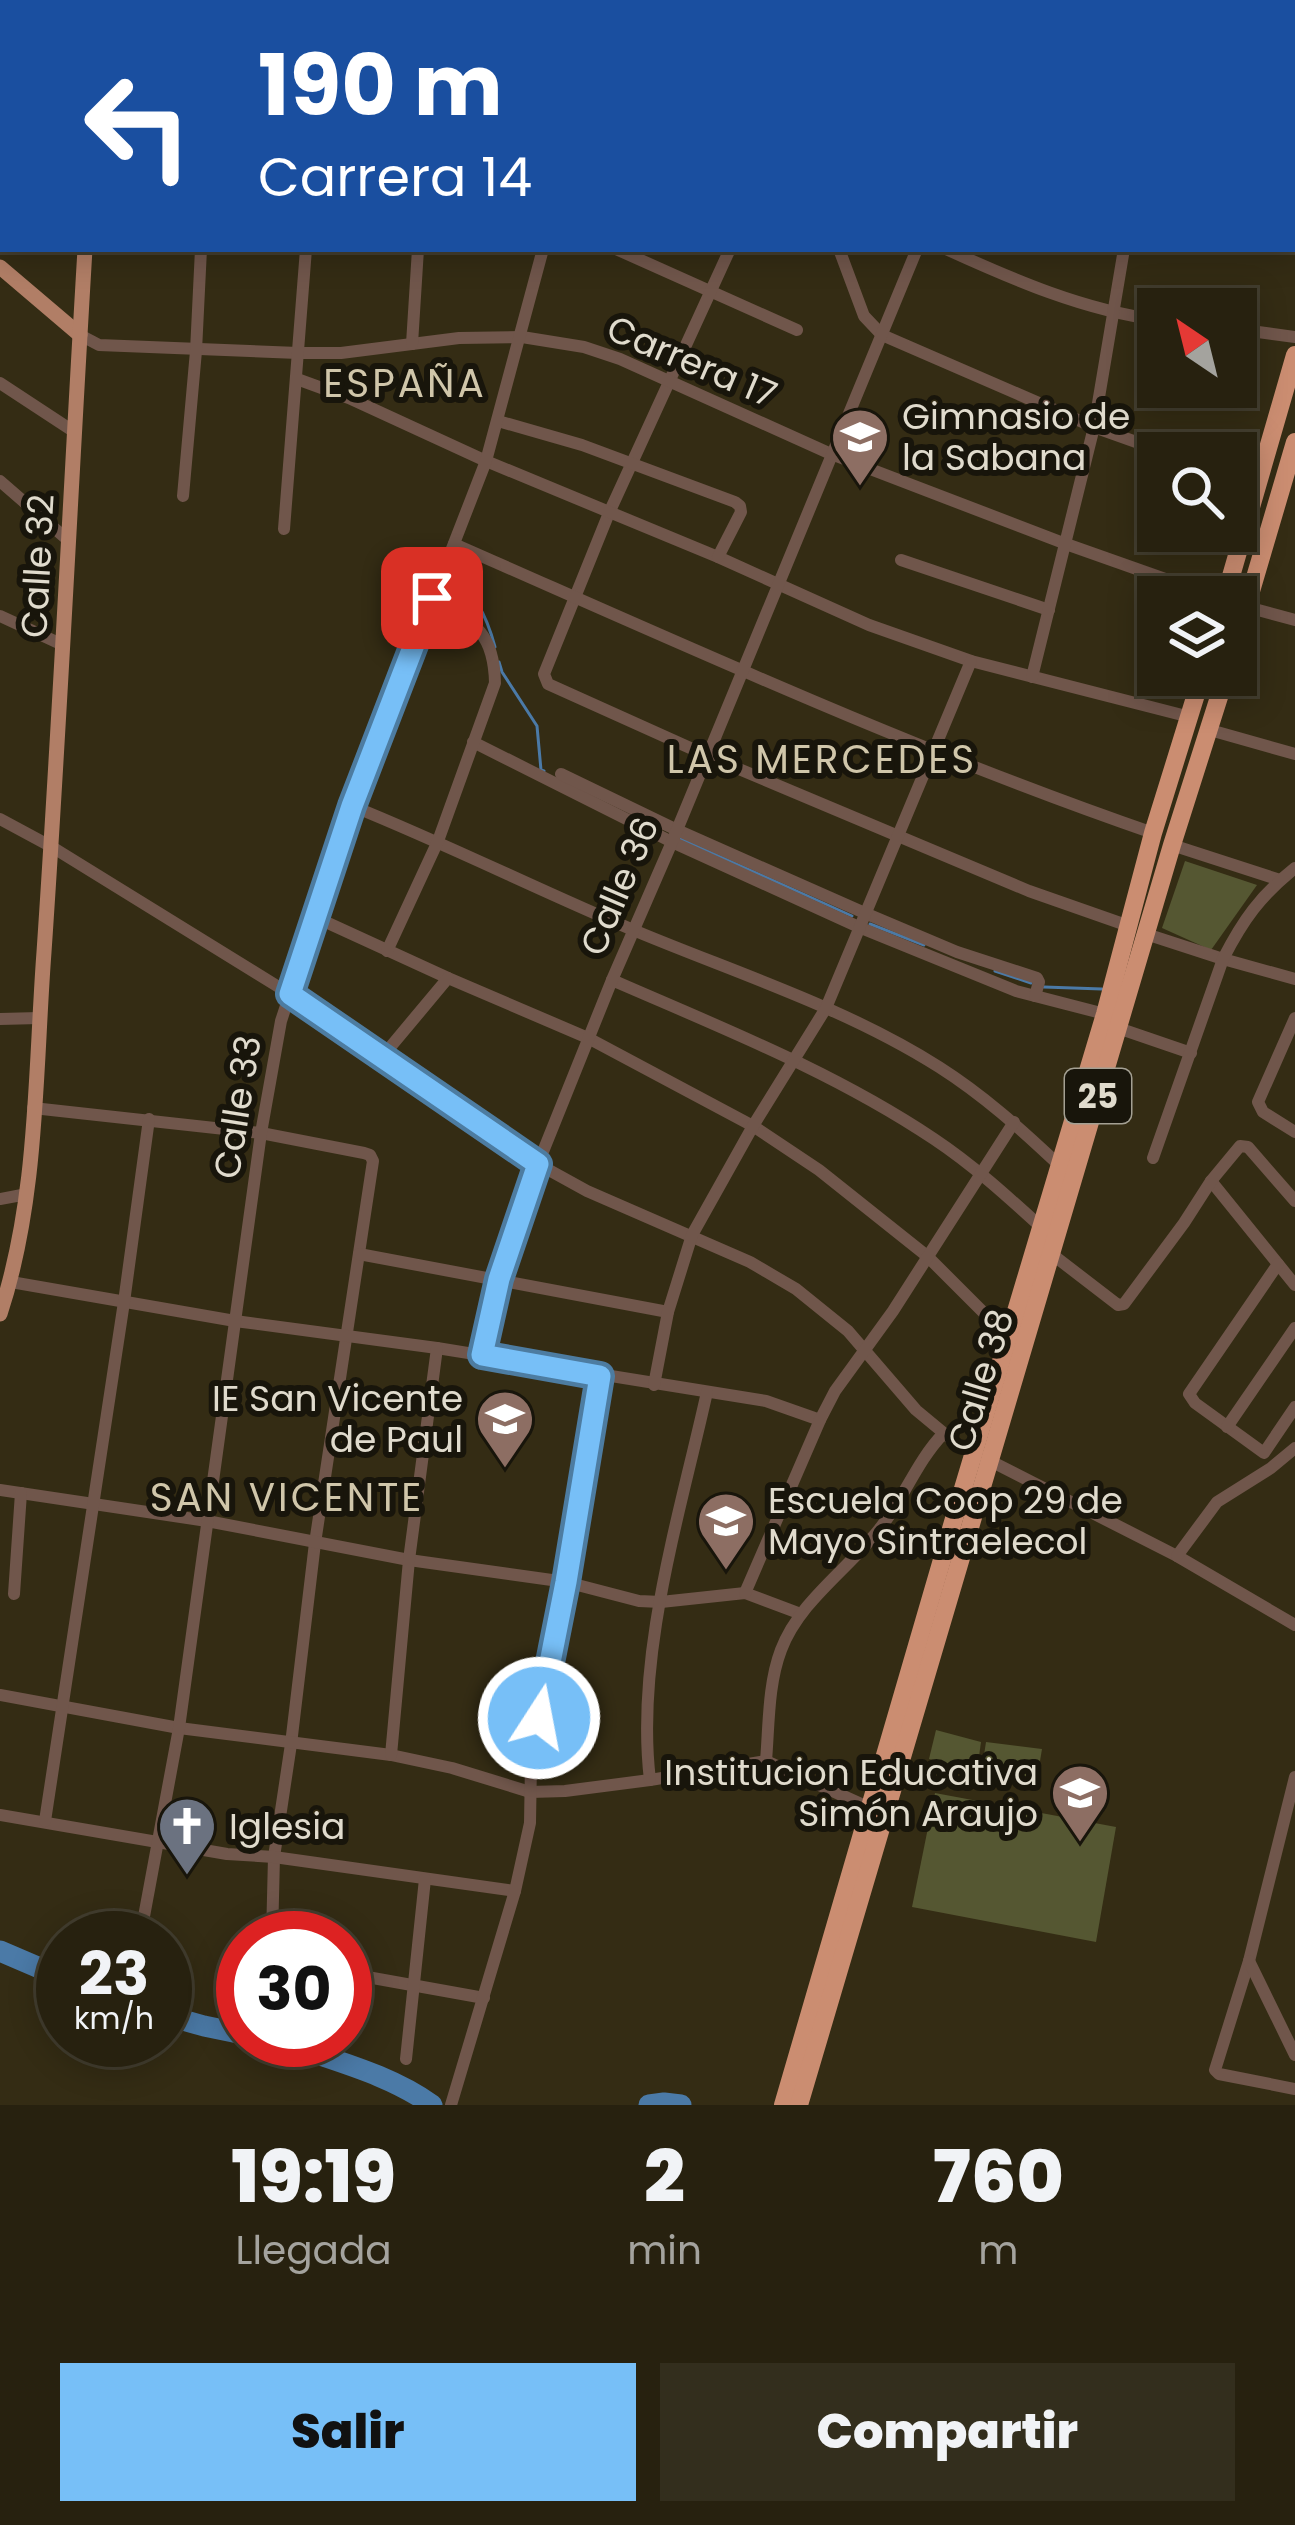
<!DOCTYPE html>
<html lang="es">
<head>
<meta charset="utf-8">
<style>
  body { margin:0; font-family:Poppins,sans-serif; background:#332e1d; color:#f1f3f6; height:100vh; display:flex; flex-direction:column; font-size:45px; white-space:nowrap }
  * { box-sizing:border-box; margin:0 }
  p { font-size:39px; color:#a4a39e }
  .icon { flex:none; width:66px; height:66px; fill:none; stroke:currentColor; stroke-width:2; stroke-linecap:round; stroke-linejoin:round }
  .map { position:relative; height:2105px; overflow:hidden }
  .panel { display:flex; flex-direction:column; background:#27210f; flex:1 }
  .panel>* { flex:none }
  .banner { position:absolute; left:0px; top:0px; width:1296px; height:252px; box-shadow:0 6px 30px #0003,0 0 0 3px #433e2f; background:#1a4fa0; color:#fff; overflow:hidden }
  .needle { width:78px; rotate:325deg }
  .fabs { position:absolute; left:1137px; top:288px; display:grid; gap:24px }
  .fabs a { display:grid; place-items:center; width:120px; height:120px; border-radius:0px; background:#27210f; box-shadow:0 6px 30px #0003,0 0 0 3px #433e2f; font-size:60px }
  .speed { position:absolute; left:36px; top:1911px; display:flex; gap:24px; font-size:60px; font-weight:700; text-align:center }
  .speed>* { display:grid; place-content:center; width:156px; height:156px; border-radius:50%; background:#27210f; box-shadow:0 6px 30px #0003,0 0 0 3px #433e2f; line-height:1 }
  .speed small { font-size:30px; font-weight:400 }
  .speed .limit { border:18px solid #d22; background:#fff; color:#111 }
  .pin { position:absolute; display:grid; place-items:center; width:102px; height:102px; color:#fff; margin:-51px; border-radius:24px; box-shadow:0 6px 18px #0006 }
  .me { position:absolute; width:132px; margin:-66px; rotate:11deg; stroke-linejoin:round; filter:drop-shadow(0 0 9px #0008) }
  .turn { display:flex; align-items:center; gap:42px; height:252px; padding:0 60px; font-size:54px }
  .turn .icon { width:156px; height:156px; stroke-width:2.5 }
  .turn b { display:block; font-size:84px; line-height:102px }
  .eta { display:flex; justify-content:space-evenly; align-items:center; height:204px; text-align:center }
  .eta b { font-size:72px; font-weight:800; line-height:84px }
  .action { display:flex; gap:24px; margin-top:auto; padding:24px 60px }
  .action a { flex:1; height:138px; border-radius:0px; background:#77bff7; color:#111; font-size:48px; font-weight:800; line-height:138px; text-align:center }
  .action a+a { background:#332e1d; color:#f1f3f6 }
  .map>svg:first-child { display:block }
  .green { fill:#555732 }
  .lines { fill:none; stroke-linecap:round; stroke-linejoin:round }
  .stream { stroke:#4b7aa7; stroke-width:3 }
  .river { stroke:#4b7aa7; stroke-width:21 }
  .minor { stroke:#70564b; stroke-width:12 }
  .major { stroke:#b17e66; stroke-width:15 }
  .highway { stroke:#cb8d71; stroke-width:18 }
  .route-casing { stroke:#4d7ca1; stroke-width:30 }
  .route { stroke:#77bff7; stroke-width:21 }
  .labels { text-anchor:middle; stroke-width:12; stroke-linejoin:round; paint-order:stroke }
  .shield { fill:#18150b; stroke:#a4a093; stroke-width:3 }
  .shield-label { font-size:33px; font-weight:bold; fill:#e0dbcd }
  .street-label { font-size:36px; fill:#e0dbcd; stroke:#18150b }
  .poi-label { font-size:36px; fill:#e0dbcd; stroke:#18150b; text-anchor:start }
  .neighbourhood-label { font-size:39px; letter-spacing:3px; fill:#d0c6aa; stroke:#18150b }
</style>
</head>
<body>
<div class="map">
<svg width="1295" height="2105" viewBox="0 0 1295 2105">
  <rect width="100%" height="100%" fill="#342c14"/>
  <!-- green -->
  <g class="green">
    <path d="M 1185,861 L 1257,885 L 1211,950 L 1162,928 Z"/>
    <path d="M 936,1730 L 981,1742 L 977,1771 L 929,1759 Z"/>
    <path d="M 986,1742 L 1042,1749 L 1036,1785 L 981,1775 Z"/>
    <path d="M 935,1793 L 1116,1827 L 1096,1942 L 912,1907 Z"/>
  </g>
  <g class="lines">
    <!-- stream -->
    <g class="stream">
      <path d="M 448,570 C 475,596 485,610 495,647"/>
      <path d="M 499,662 L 502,672 L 537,726 L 541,770 L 544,771"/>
      <path d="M 681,839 L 852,916"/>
      <path d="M 870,924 L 924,945"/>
      <path d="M 995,971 L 1031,983"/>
      <path d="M 1044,987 L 1102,989"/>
    </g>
    <!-- river -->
    <g class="river">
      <path d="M 0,1951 L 63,1978"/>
      <path d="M 165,2015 L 204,2026 L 243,2034"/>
      <path d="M 277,2040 C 329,2060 386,2072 432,2105"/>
      <path d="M 649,2105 L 664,2103 L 681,2105"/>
    </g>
    <!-- minor -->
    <g class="minor">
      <path d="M 84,0 L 88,3"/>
      <path d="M 912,0 L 925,3"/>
      <path d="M 213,3 L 214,0"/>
      <path d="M 358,3 L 359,0"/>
      <path d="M 608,3 L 609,0"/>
      <path d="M 622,3 L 623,0"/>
      <path d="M 0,196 L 3,164"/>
      <path d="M 1293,208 L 1295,209"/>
      <path d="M 616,249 L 797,330"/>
      <path d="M 730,249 L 609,513 L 544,674 L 548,684 L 708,756 L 1029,891 L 1126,925"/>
      <path d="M 839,249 L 864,316 L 882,335 L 1094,427 L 1167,453"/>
      <path d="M 946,249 C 1014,280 1083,310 1158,320"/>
      <path d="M 1236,329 L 1295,337"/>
      <path d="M 80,335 L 99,345 L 298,353 L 341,353 L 459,338 L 522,337 L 584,347 L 620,359 L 831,454 L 1066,544 L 1216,597"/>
      <path d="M 412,344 L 418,249"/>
      <path d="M 297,379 L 349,398 L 486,461 L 718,557 L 869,625 L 971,661 L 1190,717"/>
      <path d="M 0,383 L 73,431"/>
      <path d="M 498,421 L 582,445 L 735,502 L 740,506 L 741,512 L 718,557"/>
      <path d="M 1236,478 L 1258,485"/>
      <path d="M 0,481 L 69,541"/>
      <path d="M 183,496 L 196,351 L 201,249"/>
      <path d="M 284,529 L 306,249"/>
      <path d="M 454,544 C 684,645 915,751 1153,833"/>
      <path d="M 901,560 L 1049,610"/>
      <path d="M 1236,604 L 1295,620"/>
      <path d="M 0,616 L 63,645"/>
      <path d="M 1032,677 L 1094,427 L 1124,249"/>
      <path d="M 1210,730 L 1295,754"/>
      <path d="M 473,742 L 672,842 L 861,928 L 1016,991 L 1105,1014"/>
      <path d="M 561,774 L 677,830 L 867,914 L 957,952 L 1037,978 L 1039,982 L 1035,996"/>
      <path d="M 352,806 C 449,845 542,892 638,932 C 739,974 846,1008 939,1067 C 983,1095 1021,1129 1059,1165"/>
      <path d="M 0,819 L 52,847 L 290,994 L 538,1164 L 587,1191 L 750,1262 L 796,1289 L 848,1331 L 916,1410 L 957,1444 L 1177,1556 L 1295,1625"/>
      <path d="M 1172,845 L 1280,880"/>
      <path d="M 317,918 L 448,978 L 588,1038 L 753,1126 L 819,1170 L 927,1256 L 1009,1338"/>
      <path d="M 1146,934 L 1223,959 L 1295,979"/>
      <path d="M 387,951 L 438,841 L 495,683 C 494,631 473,622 432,598"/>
      <path d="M 612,980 C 722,1028 834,1072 934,1139 C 973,1165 1007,1196 1041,1227"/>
      <path d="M 1295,1018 L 1258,1102 L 1263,1112 L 1295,1132"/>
      <path d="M 0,1019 L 39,1018"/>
      <path d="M 1118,1028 L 1191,1053"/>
      <path d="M 382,1057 L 448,978"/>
      <path d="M 33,1108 L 261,1133 L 364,1153 L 370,1155 L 373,1161 L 315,1543 L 291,1744 L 274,1857 L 272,1938"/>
      <path d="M 1153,1158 L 1223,959 C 1243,920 1260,896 1295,868"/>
      <path d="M 1211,1181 L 1295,1285"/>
      <path d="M 0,1199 L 27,1194"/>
      <path d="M 359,1254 L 668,1312"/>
      <path d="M 1053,1255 L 1118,1305 L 1124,1304 L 1184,1223 L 1211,1181 L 1240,1146 L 1248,1147 L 1295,1201"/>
      <path d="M 1278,1264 L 1189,1394 L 1195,1403 L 1264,1453 L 1295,1407"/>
      <path d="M 11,1282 L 235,1321 L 437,1348 L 766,1401 L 820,1420"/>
      <path d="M 482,1355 L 498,1278 L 538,1164 L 612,980 L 672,842 L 917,249"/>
      <path d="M 654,1385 L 668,1312 L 692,1235 L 753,1126 L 826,1008 L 971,661"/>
      <path d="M 1227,1427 L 1295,1328"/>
      <path d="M 0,1490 L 207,1521 L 409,1560 L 566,1582 L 639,1601 L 661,1602 L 745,1593 L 801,1614"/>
      <path d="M 1177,1556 L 1217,1502 L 1271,1468 L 1295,1448"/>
      <path d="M 745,1593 L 820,1420 L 835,1391 L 893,1311 L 1014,1122"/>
      <path d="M 14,1594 L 21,1493"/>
      <path d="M 0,1695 L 179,1728 L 391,1755 L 452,1768 L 530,1792 L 565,1791 L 650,1780 L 766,1761 L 870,1808"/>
      <path d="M 391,1755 L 409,1560 L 437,1348"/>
      <path d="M 766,1761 C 769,1725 768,1684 781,1650 C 800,1600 849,1569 881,1527 C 904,1498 917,1461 943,1434"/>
      <path d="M 1295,1777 L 1249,1961 L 1215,2070 L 1219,2074 L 1295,2089"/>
      <path d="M 650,1780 C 635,1656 680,1514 707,1392"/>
      <path d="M 0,1815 L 227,1854 L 274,1857 L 515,1891"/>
      <path d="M 45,1821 L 124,1302 L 149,1119"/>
      <path d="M 140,1938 L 179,1728 L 261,1133 L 281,1021 L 352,806 L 486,461 L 543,249"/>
      <path d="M 1249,1961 L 1295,2055"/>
      <path d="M 345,1973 L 484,1998"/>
      <path d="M 348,2027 L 357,1975"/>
      <path d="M 406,2059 L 425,1879"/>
      <path d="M 451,2105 L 515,1891 L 530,1823 L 531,1763 L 566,1582 L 600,1376"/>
    </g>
    <!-- major -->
    <g class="major">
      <path d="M 557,0 L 566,3"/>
      <path d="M 99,3 L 99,0"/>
      <path d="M 1293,62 L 1295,62"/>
      <path d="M 0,267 L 80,335"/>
      <path d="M 0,1314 C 38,1199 35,1072 44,952 C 60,718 71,483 85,249"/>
    </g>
    <!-- highway -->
    <g class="highway">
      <path d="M 1225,597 L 1295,355"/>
      <path d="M 1236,642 L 1295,442"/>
      <path d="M 783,2105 L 953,1522 L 1105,1014 L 1153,833 L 1202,675"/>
      <path d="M 799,2105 L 1172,845 L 1226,675"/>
    </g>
  </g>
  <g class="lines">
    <!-- route casing -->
    <g class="route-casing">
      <path id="route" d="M 432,598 L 352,806 L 290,994 L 538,1164 L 499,1279 L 482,1355 L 600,1376 L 566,1582 L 539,1718"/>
    </g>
    <!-- route -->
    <use href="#route" class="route"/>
  </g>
  <!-- icons -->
  <defs>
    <g id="school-pin" transform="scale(3)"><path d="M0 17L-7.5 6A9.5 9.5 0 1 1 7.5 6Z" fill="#8d6e63" stroke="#18150b"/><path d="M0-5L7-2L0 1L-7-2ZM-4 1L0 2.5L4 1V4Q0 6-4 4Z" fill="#fff"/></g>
    <g id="university-pin" transform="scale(3)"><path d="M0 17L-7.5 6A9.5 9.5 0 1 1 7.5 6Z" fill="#8d6e63" stroke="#18150b"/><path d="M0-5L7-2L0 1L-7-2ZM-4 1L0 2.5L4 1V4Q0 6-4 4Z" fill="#fff"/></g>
    <g id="church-pin" transform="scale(3)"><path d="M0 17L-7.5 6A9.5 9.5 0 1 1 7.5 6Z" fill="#6b7280" stroke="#18150b"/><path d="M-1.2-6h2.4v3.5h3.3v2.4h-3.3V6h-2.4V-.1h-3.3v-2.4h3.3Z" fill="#fff"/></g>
  </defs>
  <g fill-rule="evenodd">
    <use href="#school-pin" x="860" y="437"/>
    <use href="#school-pin" x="505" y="1419"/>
    <use href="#school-pin" x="726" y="1521"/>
    <use href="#university-pin" x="1080" y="1793"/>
    <use href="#church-pin" x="187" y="1826"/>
  </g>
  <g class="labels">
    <!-- shield labels -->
    <rect class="shield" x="1065" y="1069" width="66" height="54" rx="9"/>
    <g class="shield-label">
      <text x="1098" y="1108">25</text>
    </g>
    <!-- street labels -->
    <g class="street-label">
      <text transform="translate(692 361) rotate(23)" y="13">Carrera 17</text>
      <text transform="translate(37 566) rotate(-87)" y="13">Calle 32</text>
      <text transform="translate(619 886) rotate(-67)" y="13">Calle 36</text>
      <text transform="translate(237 1107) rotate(-81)" y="13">Calle 33</text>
      <text transform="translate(980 1380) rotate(-73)" y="13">Calle 38</text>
    </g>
    <!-- poi labels -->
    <g class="poi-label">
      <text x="902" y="429">Gimnasio de<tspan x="902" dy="41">la Sabana</tspan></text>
      <text x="463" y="1411" text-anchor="end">IE San Vicente<tspan x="463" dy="41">de Paul</tspan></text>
      <text x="768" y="1513">Escuela Coop 29 de<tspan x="768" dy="41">Mayo Sintraelecol</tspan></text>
      <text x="1038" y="1785" text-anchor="end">Institucion Educativa<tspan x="1038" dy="41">Simón Araujo</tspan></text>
      <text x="229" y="1839">Iglesia</text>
    </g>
    <!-- neighbourhood labels -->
    <g class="neighbourhood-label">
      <text x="405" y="397">ESPAÑA</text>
      <text x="822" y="773">LAS MERCEDES</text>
      <text x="287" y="1511">SAN VICENTE</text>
    </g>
  </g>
</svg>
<div class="fabs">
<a><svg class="needle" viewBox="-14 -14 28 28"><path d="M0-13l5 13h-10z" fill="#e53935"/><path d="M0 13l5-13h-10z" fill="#a4a39e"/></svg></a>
<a><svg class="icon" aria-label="search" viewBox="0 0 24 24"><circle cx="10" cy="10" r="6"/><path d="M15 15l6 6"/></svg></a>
<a><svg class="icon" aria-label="layers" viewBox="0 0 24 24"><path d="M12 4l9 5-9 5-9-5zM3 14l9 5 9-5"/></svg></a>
</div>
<div class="speed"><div>23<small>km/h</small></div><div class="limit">30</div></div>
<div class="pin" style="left:432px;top:598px;background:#d93025"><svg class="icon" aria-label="arrive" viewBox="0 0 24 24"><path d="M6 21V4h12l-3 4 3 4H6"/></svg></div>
<svg class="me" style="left:539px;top:1718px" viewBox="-20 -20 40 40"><circle r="17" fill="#77bff7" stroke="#fff" stroke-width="3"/><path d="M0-11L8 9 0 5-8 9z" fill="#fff"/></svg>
<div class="banner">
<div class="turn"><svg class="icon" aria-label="left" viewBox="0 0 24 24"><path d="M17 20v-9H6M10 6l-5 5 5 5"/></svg><div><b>190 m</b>Carrera 14</div></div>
</div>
</div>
<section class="panel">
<div class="eta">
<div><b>19:19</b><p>Llegada</p></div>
<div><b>2</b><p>min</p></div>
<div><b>760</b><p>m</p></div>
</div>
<div class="action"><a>Salir</a><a>Compartir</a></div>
</section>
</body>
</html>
